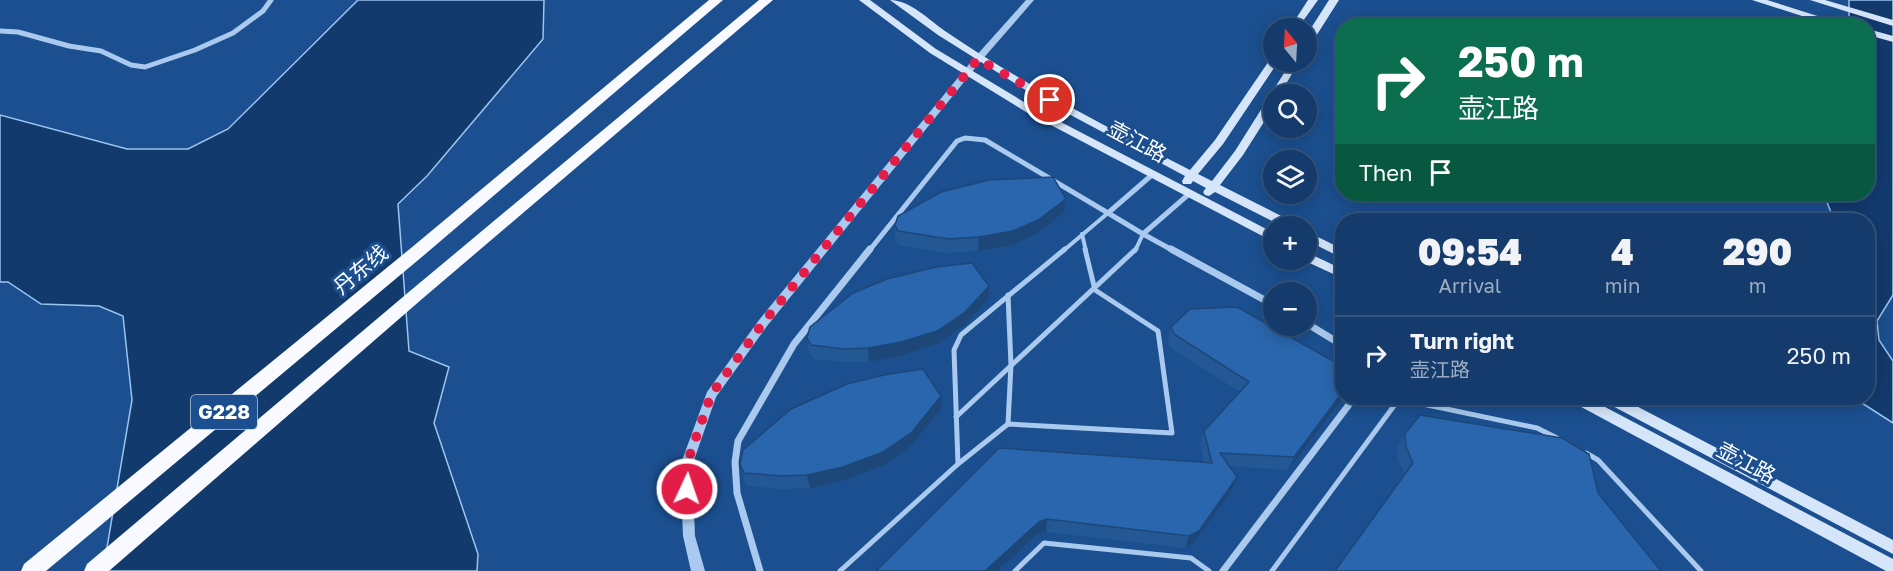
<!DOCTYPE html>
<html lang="en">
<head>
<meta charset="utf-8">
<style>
  body { margin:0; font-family:"Golos Text","Noto Sans SC",sans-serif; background:#1d4271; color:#f1f3f6; height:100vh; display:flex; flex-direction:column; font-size:22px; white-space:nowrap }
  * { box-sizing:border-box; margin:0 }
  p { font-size:20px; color:#9dadc1 }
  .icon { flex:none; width:33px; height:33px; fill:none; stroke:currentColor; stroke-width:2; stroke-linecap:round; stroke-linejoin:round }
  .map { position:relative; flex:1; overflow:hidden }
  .details { position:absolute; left:1335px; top:213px; width:540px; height:192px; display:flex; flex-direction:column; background:#143b6b; border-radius:24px; box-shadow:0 3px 15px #0003,0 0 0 2px #33557e }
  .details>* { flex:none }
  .banner { position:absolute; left:1335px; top:18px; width:540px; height:183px; border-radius:24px; box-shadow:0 3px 15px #0003,0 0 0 2px #33557e; background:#0b6e4f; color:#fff; overflow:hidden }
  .needle { width:39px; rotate:342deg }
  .tools { position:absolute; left:1263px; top:18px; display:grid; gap:12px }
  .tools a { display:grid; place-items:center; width:54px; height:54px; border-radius:50%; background:#143b6b; box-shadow:0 3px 15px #0003,0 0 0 2px #33557e; font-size:30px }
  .pin { position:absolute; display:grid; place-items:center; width:51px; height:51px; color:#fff; margin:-26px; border:3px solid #fff; border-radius:50%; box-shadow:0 2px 6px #0007 }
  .me { position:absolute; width:66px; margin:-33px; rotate:3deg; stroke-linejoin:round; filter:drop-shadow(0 0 4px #0008) }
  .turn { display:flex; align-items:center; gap:21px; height:126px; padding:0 24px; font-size:27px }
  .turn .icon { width:78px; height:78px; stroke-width:2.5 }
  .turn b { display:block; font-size:42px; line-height:51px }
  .then { display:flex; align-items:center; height:57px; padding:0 24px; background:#0003; gap:12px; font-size:22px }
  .eta { display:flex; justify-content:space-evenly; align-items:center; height:102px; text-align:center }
  .eta b { font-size:36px; font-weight:800; line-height:42px }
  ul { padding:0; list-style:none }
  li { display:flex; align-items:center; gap:18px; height:78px; padding:0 24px; border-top:2px solid #33557e }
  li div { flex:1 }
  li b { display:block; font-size:22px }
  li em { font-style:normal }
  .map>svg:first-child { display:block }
  .water { fill:#123a6d; stroke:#9cc4f0; stroke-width:1.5 }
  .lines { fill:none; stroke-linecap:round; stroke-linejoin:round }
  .service-far1 { stroke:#a9c9ee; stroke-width:4 }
  .service { stroke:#a9c9ee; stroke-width:5 }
  .minor-far1 { stroke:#a9c9ee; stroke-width:5 }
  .minor { stroke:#a9c9ee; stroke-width:7 }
  .tertiary { fill:#a9c9ee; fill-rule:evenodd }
  .secondary { fill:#d6e6fa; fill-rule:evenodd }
  .trunk { fill:#f8faff; fill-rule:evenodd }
  .wall { fill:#245895 }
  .shaded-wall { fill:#1d4779 }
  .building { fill:#2a66ad; stroke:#1d4779; stroke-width:1.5 }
  .route { stroke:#e11d48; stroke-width:10; stroke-dasharray:0 18 }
  .labels { text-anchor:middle; stroke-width:6; stroke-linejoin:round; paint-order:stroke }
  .shield { fill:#1b4f8f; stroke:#bbcadd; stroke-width:1.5 }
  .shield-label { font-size:20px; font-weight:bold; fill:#fff }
  .street-label { font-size:21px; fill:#fff; stroke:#1b4f8f }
</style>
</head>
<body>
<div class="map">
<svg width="1893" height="571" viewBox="0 0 1893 571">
  <rect width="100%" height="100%" fill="#1b4f8f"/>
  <!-- water -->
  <g class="water">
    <path d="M 358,0 L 544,0 L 543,39 L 427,176 L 398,204 L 409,351 L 449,367 L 434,423 L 478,554 L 477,571 L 103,571 L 132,400 L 123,316 L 99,306 L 41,304 L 8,282 L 0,282 L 0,115 L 127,149 L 188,149 L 228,129 Z"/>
    <path d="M 1849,0 L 1893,0 L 1893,295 L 1877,321 L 1879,340 L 1893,361 L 1893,423 L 1854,398 L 1868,398 L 1868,220 L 1834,220 L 1825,197 L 1827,194 L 1868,194 L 1868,120 L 1871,114 L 1868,100 L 1868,26 L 1849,25 Z"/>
  </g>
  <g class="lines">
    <!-- service-far1 -->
    <g class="service-far1">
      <path d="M 1082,234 L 1086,251"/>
      <path d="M 1063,251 L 1108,213"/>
      <path d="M 1135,251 L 1143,234"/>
    </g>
    <!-- service -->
    <g class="service">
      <path d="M 1008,295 L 1011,365 L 1008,424"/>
      <path d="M 956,417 L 1136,249"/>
      <path d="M 1586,453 L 1598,460 L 1701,571"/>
      <path d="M 958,464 L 1008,424 L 1172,433 L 1158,331 L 1095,290 L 1085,249"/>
      <path d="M 840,571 L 958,464 L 954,350 L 961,335 L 1065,249"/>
      <path d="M 1015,571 L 1044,543 L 1191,558 L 1209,571"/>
      <path d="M 1272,571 L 1399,399 L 1537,428 L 1557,438"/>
    </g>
    <!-- minor-far1 -->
    <g class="minor-far1">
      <path d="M 0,31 L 18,32 L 69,46 L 101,51 L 131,65 L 145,67 L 195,50 L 233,33 L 263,11 L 271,0"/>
      <path d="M 1153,174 L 1108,213 L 1143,234 L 1189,194"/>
      <path d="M 1143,234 L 1174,251"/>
      <path d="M 869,251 L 957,141 L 965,138 L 985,140 L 1108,213"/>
    </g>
    <!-- minor -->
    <g class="minor">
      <path d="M 1171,249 L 1274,305"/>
      <path d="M 1306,323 L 1342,345"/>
      <path d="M 760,571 L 737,493 L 735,462 L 738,441 L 794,344 L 870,249"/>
      <path d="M 1223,571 L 1354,398"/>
    </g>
    <!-- tertiary -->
    <path class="tertiary" d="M 1026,0 L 1034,0 L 981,61 L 767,326 L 716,397 L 692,466 L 695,536 L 705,571 L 691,571 L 683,536 L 680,466 L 707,392 L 759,320 L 975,57 Z"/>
    <!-- secondary -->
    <g class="secondary">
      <path d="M 859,0 L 870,0 L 936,49 L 1034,108 L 1274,233 L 1274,242 L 1026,112 L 930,53 Z"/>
      <path d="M 890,0 C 910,0 929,20 945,31 C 1023,84 1107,127 1190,170 L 1215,140 L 1271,58 L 1274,57 L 1274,62 L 1278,62 L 1223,144 L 1198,174 L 1212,181 L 1235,151 L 1291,62 L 1299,62 L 1280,94 L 1274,94 L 1274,106 L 1243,155 L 1220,185 L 1295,223 L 1297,226 L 1282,226 L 1215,192 L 1209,196 L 1205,195 L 1203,192 L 1206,188 L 1193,181 L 1191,184 L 1183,184 L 1182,181 L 1185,176 L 1035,96 L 938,35 Z"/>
      <path d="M 1308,0 L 1318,0 L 1298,28 L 1290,28 Z"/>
      <path d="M 1329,0 L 1339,0 L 1311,44 L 1306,47 L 1306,36 Z"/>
      <path d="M 1752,0 L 1767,0 L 1849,26 L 1833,26 Z"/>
      <path d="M 1810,0 L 1825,0 L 1893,20 L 1893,26 Z"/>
      <path d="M 1868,29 L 1893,36 L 1893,42 L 1868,35 Z"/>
      <path d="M 1306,231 L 1342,249 L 1342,258 L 1306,240 Z"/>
      <path d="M 1306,252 L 1342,269 L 1342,278 L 1303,260 L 1306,260 Z"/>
      <path d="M 1570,398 L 1588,398 L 1893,559 L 1893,571 L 1886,571 L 1572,402 Z"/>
      <path d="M 1603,398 L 1621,398 L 1893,540 L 1893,554 L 1605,402 Z"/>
    </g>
    <!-- trunk -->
    <g class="trunk">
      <path d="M 709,0 L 723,0 L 423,256 L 46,571 L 21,571 L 24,564 L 411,248 Z"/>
      <path d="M 759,0 L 773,0 L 422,299 L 109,571 L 84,571 L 87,564 L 410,291 Z"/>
    </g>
  </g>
  <!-- wall -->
  <g class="wall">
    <path d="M 1064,212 L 1037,234 L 1012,245 L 978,251 L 948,253 L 898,245 L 895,239 L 895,225 Z"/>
    <path d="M 988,300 L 964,326 L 937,344 L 901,356 L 869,362 L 845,362 L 813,359 L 809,351 L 807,338 Z"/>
    <path d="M 1171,327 L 1342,366 L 1288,470 L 1229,466 L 1232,490 L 1194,543 L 1185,548 L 1046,532 L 1037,534 L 997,571 L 876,571 L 1204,463 L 1200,444 L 1204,431 L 1240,392 L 1171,348 L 1168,340 Z"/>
    <path d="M 941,409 L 912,445 L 885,465 L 845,480 L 810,488 L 783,489 L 747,486 L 743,477 L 740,464 Z"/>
    <path d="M 1405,434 L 1562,438 L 1405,474 L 1398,460 L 1397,447 Z"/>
  </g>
  <!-- shaded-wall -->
  <g class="shaded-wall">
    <path d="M 1066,199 L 1064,212 L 1037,234 L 1012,245 L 978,251 L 979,237 Z"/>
    <path d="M 989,286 L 988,300 L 964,326 L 937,344 L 901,356 L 869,362 L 868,348 Z"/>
    <path d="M 1342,393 L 1343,398 L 1288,470 L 1294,457 Z"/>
    <path d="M 941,396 L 941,409 L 912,445 L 885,465 L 845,480 L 810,488 L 807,475 Z"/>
    <path d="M 1237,477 L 1232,490 L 1194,543 L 1185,548 L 1189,536 Z"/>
    <path d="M 1047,519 L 1046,532 L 1037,534 L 997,571 L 985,571 L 1039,522 Z"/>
  </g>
  <!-- building -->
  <g class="building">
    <path d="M 1053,177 L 1066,199 L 1038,220 L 1013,231 L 979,237 L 949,239 L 898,231 L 895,225 L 898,216 L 941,192 L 989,180 Z"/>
    <path d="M 972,263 L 989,286 L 964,313 L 937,331 L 901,342 L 868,348 L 844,349 L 811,345 L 807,338 L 810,327 L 853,293 L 887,279 L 936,267 Z"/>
    <path d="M 1237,307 L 1342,366 L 1342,393 L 1294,457 L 1220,453 L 1237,477 L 1199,531 L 1189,536 L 1047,519 L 1039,522 L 985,571 L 876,571 L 999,448 L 1212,463 L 1204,431 L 1249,382 L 1174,334 L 1171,327 L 1190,309 Z"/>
    <path d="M 923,369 L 941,396 L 912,432 L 883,452 L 843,467 L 807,475 L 781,476 L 744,473 L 740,464 L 743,450 L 791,409 L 847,384 L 884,375 Z"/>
    <path d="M 1420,415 L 1562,438 L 1589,454 L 1598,493 L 1661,571 L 1335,571 L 1413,463 L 1406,447 L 1405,434 Z"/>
  </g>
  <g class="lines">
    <!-- route -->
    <path class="route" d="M 687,489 L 686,466 L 711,395 L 763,323 L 978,59 L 1050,100"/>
  </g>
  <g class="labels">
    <!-- shield labels -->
    <rect class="shield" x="191" y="395" width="66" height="34" rx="4.5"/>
    <g class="shield-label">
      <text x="224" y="419">G228</text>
    </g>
    <!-- street labels -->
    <g class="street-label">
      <text transform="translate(1137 142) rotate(28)" y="7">壶江路</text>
      <text transform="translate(361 270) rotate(-40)" y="7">丹东线</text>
      <text transform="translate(1746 463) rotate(28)" y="7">壶江路</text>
    </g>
  </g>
</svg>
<div class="tools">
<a><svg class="needle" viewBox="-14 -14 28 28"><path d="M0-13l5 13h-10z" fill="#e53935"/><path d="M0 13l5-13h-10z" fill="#9dadc1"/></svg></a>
<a><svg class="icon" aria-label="search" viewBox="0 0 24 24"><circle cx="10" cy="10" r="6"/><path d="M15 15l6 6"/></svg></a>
<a><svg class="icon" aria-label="layers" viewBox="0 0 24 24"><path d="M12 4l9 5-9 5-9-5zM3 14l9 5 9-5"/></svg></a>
<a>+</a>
<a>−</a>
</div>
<div class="pin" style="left:1050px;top:100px;background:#d93025"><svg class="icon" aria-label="arrive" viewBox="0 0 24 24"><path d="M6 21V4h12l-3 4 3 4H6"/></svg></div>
<svg class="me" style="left:687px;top:489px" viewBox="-20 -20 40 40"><circle r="17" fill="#e11d48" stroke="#fff" stroke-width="3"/><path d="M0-11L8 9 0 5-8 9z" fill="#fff"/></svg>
<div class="banner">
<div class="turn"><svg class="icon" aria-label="right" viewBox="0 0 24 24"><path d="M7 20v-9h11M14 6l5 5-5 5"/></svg><div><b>250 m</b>壶江路</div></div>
<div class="then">Then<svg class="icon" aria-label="arrive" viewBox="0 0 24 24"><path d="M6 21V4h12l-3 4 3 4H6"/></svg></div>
</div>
<section class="details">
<div class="eta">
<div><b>09:54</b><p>Arrival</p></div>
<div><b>4</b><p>min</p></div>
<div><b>290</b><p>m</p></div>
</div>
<ul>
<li><svg class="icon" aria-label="right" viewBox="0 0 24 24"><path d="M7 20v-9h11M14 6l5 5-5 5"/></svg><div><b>Turn right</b><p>壶江路</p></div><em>250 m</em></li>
</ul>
</section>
</div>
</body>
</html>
